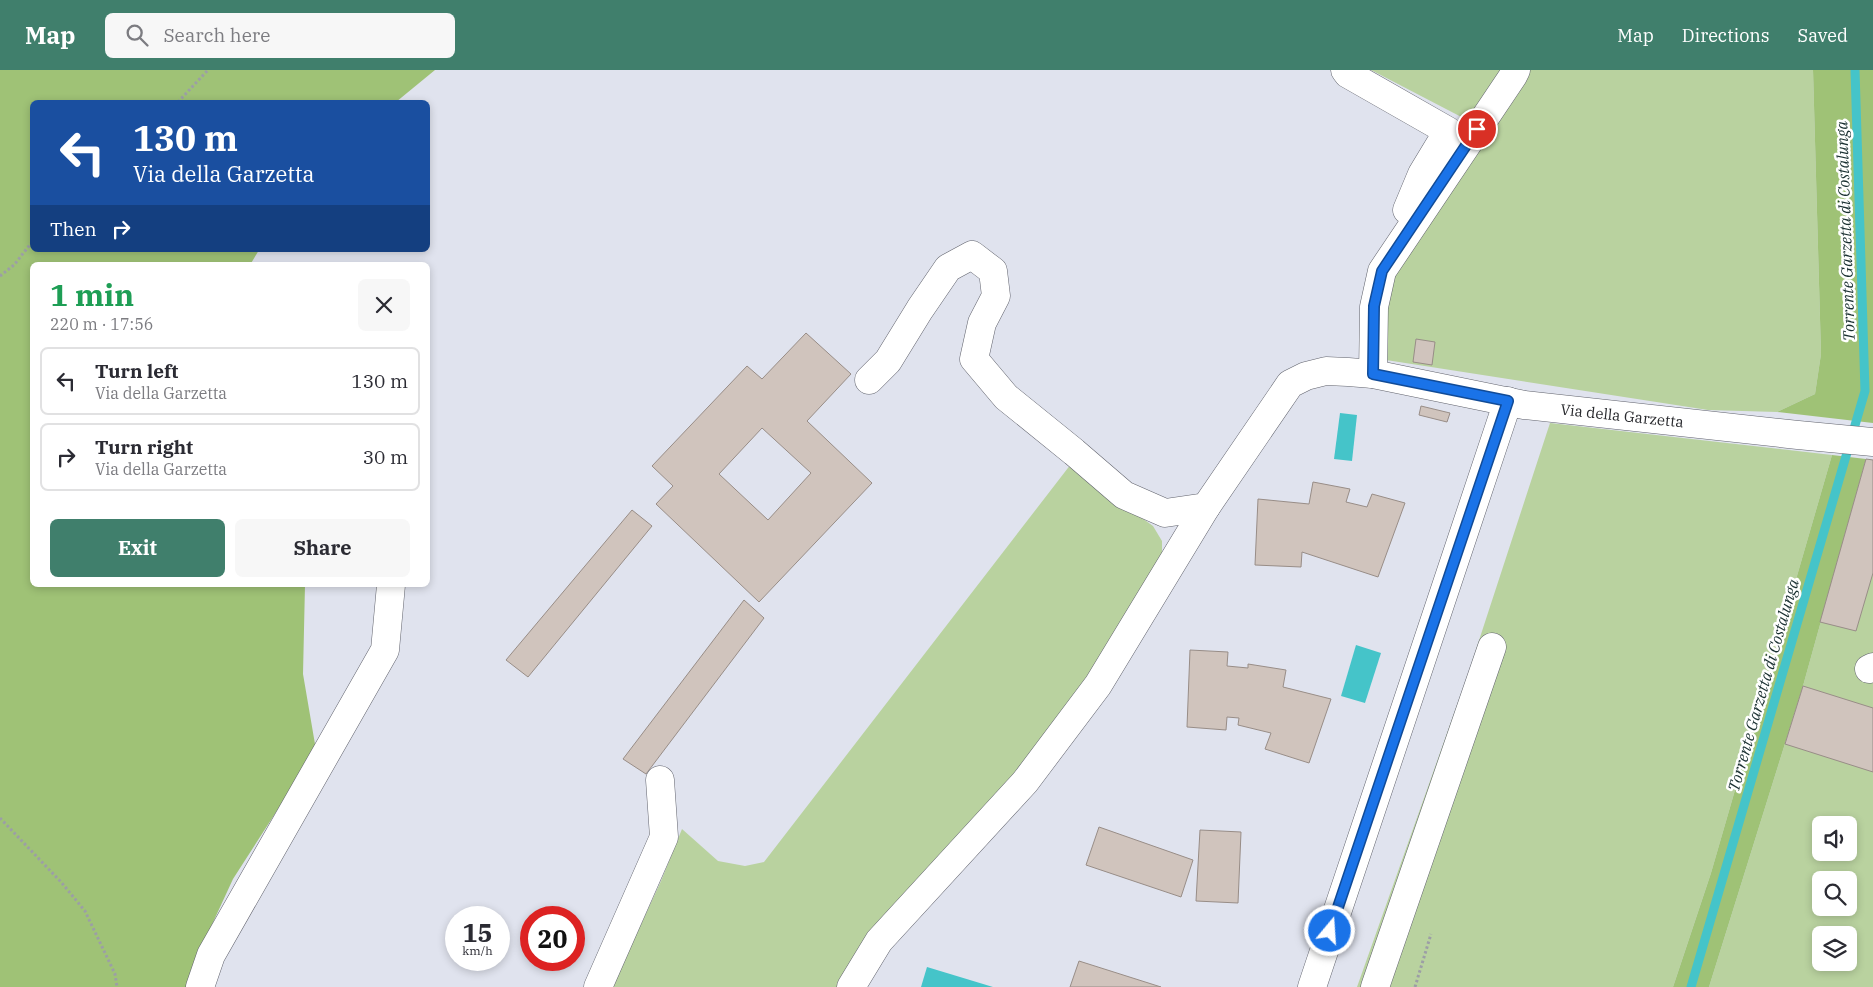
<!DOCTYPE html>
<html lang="en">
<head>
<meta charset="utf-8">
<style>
  body { margin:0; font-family:"IBM Plex Serif",serif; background:#f7f7f7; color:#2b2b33; height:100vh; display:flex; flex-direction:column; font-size:19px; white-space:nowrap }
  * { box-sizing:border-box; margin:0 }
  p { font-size:16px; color:#7c7c81 }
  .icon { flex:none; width:28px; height:28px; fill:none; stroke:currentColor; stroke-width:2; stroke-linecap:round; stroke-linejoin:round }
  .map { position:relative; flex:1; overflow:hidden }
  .details { position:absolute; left:30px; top:192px; width:400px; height:325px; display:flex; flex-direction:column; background:#fff; border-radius:8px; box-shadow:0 2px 8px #0003 }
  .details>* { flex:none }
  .top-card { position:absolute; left:30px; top:30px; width:400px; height:152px; border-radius:8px; box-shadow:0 2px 8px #0003; background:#1a4fa0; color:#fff; overflow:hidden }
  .tools { position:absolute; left:1812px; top:746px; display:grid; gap:10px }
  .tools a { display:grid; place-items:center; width:45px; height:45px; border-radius:8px; background:#fff; box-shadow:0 2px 8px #0003; font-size:25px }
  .speed { position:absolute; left:445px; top:836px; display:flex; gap:10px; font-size:25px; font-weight:700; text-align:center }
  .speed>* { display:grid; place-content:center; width:65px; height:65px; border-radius:50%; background:#fff; box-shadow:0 2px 8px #0003; line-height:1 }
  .speed small { font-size:12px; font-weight:400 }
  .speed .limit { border:8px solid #d22; background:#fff; color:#111 }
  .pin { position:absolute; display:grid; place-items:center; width:42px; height:42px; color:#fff; margin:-21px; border:2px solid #fff; border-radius:50%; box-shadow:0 1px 5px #0007 }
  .me { position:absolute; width:55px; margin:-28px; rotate:18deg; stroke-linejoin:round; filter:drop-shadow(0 0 4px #0008) }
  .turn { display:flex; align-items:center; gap:18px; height:105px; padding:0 20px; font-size:22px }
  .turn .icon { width:65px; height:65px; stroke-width:2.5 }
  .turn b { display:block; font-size:35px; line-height:42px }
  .then { display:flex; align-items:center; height:48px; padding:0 20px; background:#0003; gap:10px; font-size:19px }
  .round { display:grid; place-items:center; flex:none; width:52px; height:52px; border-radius:8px; background:#f7f7f7 }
  .overview { display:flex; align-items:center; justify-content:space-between; height:85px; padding:0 20px }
  h1 { font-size:30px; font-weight:800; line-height:38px; color:#1e9e55 }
  .action { display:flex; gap:10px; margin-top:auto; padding:10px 20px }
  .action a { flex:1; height:58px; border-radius:8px; background:#407f6c; color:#fff; font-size:20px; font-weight:800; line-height:58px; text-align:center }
  .action a+a { background:#f7f7f7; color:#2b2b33 }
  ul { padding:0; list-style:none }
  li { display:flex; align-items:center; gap:15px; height:68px; margin:0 10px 8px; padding:0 10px; border:2px solid #e1e1e2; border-radius:8px }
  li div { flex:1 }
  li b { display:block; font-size:19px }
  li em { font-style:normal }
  header { display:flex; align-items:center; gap:30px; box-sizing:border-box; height:70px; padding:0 25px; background:#407f6c; color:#fff }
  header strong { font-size:24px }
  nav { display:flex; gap:28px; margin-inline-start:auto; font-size:18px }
  .search { width:350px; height:45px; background:#f7f7f7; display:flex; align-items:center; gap:12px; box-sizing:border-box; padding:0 18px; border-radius:8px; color:#7c7c81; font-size:19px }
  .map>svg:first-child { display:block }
  .green { fill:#b9d29f; fill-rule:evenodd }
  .forest { fill:#9fc276 }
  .water { fill:#45c4c9 }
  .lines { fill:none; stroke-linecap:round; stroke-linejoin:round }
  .stream { stroke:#45c4c9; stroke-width:9 }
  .building { fill:#d0c4bd; stroke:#988d87; fill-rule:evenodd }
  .minor-casing { stroke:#61636d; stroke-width:29 }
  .path { stroke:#9c9ea6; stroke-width:3; stroke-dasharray:2.5 2.5; stroke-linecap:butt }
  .minor { stroke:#fff; stroke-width:28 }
  .route-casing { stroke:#114b97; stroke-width:12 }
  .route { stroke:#1a73e8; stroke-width:9 }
  .labels { text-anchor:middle; stroke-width:5; stroke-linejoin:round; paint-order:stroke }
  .street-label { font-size:15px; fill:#2a2b2f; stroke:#fff }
  .water-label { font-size:16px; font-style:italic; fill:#192f30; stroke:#fff }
</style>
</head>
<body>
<header>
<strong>Map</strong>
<div class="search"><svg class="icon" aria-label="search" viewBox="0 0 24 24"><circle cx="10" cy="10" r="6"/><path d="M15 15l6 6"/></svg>Search here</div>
<nav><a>Map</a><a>Directions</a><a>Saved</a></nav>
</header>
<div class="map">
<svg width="1873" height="917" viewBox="0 0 1873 917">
  <rect width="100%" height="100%" fill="#e0e3ee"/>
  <!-- green -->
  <g class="green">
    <path d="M 1371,0 L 1505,0 L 1471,52 Z"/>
    <path d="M 1525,0 L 1813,0 L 1821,284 L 1815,324 L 1777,342 L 1708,340 L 1386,290 L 1384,246 L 1403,178 Z"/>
    <path d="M 1550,353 L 1832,385 L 1711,803 L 1673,917 L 1357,917 L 1469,601 Z"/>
    <path d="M 1866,389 L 1873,390 L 1873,917 L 1709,917 L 1803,616 ZM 1821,755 L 1849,755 L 1849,782 L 1821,782 ZM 1821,810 L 1849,810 L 1849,838 L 1821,838 ZM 1821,865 L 1849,865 L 1849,892 L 1821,892 Z"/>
    <path d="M 1071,394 L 1110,425 L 1153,456 L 1162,471 L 1162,488 L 1104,586 L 1024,700 L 839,917 L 612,917 L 661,811 L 682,759 L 718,791 L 745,796 L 764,792 Z"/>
  </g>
  <!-- forest -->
  <g class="forest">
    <path d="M 0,0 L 435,0 L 396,32 L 32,32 L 32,180 L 259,180 L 250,195 L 32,195 L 32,515 L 305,515 L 303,604 L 316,680 L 233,809 L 191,900 L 188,917 L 0,917 Z"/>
    <path d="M 1813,0 L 1873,0 L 1873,353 L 1777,342 L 1815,324 L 1821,284 Z"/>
    <path d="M 1832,385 L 1866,389 L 1803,616 L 1709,917 L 1673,917 L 1711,803 Z"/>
  </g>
  <!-- water -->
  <g class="water">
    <path d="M 1340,343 L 1357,345 L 1352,391 L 1334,389 Z"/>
    <path d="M 1356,575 L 1381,583 L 1365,633 L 1341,626 Z"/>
    <path d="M 927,897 L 993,917 L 921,917 Z"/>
  </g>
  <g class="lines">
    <!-- stream -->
    <path class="stream" d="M 1691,917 L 1865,321 L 1855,0"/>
  </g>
  <!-- building -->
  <g class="building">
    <path d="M 806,263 L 851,304 L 807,351 L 872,413 L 759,532 L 656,434 L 673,416 L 652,396 L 747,296 L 762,309 ZM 762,358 L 811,403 L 768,450 L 719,404 Z"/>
    <path d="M 1416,269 L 1435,272 L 1432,295 L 1413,292 Z"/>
    <path d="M 1421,336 L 1450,343 L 1447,352 L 1419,345 Z"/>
    <path d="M 1866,389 L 1873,390 L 1873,503 L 1856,561 L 1820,552 Z"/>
    <path d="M 1313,412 L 1350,419 L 1346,432 L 1367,437 L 1372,424 L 1405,433 L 1378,507 L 1302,482 L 1301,497 L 1255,495 L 1258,429 L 1309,434 Z"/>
    <path d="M 632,440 L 652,456 L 528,607 L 506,590 Z"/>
    <path d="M 744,530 L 764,548 L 646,704 L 623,689 Z"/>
    <path d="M 1190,580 L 1228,582 L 1227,596 L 1248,598 L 1248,594 L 1286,600 L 1283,617 L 1331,629 L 1309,693 L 1265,679 L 1271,663 L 1238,655 L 1239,648 L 1227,647 L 1226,660 L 1187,657 Z"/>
    <path d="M 1803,616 L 1873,638 L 1873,702 L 1785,674 Z"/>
    <path d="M 1099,757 L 1193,790 L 1181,827 L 1086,795 Z"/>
    <path d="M 1200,760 L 1241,762 L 1238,833 L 1196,831 Z"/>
    <path d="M 1079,891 L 1161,917 L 1070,917 Z"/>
  </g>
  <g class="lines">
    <!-- minor casing -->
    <g class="minor-casing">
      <g id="minor">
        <path d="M 1345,0 L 1348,4 L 1448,61 L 1422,104 L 1407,140"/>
        <path d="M 1373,304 L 1374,237 L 1382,201 L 1513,6 L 1516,0"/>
        <path d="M 869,310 L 888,291 L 920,239 L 948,198 L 972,185 L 993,201 L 996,226 L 982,253 L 974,289 L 1006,327 L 1074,382 L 1124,425 L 1165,443 L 1206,437 L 1290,314 L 1306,306 L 1326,301 L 1348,302 L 1373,304 L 1524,335 L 1798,365 L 1873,372"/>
        <path d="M 1869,599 L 1873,597"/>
        <path d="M 200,917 L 211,885 L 385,580 L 391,515"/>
        <path d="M 598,917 L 664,767 L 660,710"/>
        <path d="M 851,917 L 879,871 L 1025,712 L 1098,615 L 1206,437"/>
        <path d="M 1312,917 L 1508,331"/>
        <path d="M 1375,917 L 1492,577"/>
      </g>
    </g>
    <!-- path -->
    <g class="path">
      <path d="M 178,32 L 208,0"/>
      <path d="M 0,206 L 14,195 L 32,172"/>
      <path d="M 0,748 L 61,812 L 85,841 L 115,904 L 117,917"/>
      <path d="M 1415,917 L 1431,864"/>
    </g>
    <!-- minor -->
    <use href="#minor" class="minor"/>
  </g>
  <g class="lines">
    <!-- route casing -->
    <g class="route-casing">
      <path id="route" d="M 1330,861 L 1508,331 L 1373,304 L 1374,236 L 1382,201 L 1477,59"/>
    </g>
    <!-- route -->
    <use href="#route" class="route"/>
  </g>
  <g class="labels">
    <!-- street labels -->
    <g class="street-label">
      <text transform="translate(1622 346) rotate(6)" y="5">Via della Garzetta</text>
    </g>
    <!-- water labels -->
    <g class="water-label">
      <text transform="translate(1845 161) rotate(-92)" y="6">Torrente Garzetta di Costalunga</text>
      <text transform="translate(1763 615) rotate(-74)" y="6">Torrente Garzetta di Costalunga</text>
    </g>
  </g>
</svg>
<div class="tools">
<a><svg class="icon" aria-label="sound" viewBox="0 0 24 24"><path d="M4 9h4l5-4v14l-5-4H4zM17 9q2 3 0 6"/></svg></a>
<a><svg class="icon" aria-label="search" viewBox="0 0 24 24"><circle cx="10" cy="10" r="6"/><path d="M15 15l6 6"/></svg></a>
<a><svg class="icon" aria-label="layers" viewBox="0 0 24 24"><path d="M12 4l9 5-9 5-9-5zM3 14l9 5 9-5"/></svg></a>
</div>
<div class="speed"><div>15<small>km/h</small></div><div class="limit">20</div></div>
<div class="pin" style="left:1477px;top:59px;background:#d93025"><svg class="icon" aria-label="arrive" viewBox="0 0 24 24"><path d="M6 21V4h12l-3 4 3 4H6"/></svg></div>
<svg class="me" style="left:1330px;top:861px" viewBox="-20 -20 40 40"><circle r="17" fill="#1a73e8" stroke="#fff" stroke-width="3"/><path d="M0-11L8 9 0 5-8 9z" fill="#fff"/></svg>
<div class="top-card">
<div class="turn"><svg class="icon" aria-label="left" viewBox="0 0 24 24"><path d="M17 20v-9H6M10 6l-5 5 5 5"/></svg><div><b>130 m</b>Via della Garzetta</div></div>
<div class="then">Then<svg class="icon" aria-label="right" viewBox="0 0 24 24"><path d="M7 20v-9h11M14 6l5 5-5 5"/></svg></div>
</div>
<section class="details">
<div class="overview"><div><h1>1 min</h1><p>220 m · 17:56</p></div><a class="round"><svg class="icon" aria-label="close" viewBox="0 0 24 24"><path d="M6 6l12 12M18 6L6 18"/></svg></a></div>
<ul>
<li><svg class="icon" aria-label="left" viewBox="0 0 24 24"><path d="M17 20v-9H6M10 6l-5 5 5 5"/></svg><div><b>Turn left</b><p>Via della Garzetta</p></div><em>130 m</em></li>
<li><svg class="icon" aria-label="right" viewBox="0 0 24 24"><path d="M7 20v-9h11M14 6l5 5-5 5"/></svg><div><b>Turn right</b><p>Via della Garzetta</p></div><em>30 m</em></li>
</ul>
<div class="action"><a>Exit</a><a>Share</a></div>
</section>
</div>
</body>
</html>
